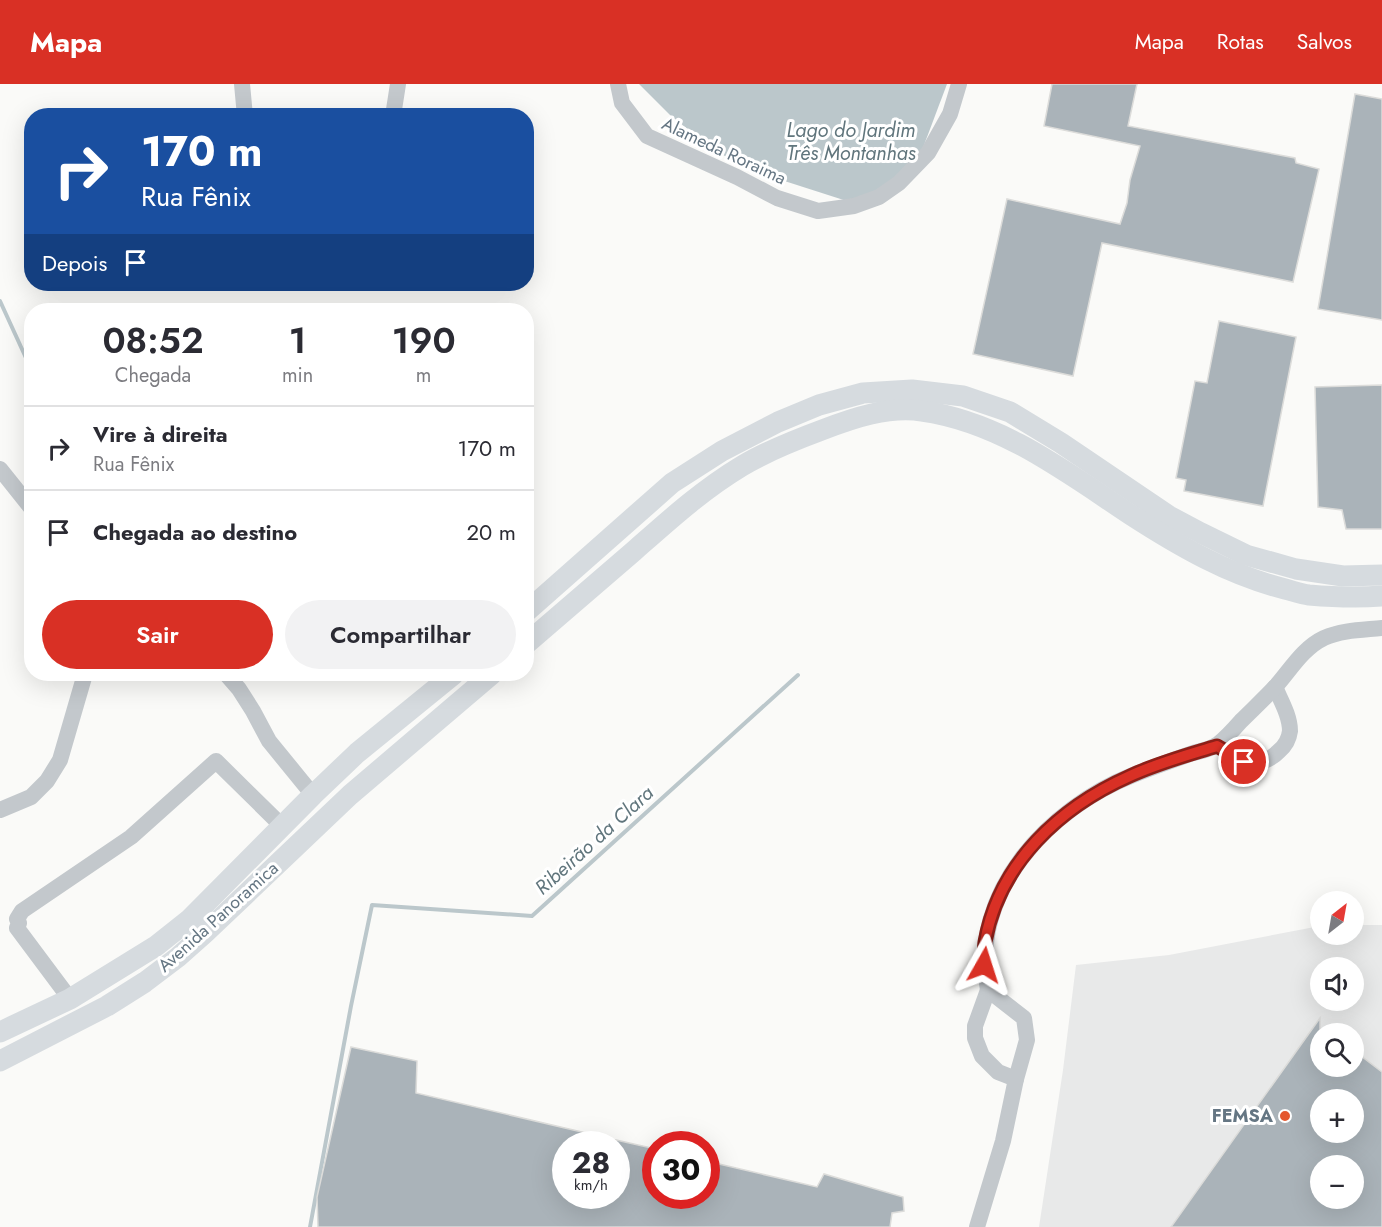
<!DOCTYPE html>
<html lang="pt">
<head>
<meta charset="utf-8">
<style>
  body { margin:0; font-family:Jost,sans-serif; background:#f2f2f3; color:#2b2b33; height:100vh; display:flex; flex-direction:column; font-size:22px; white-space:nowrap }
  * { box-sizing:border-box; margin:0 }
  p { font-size:20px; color:#7c7c81 }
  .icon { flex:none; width:33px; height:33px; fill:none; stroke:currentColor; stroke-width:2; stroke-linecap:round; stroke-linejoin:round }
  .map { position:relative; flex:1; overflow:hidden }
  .drawer { position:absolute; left:24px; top:219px; width:510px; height:378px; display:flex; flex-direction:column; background:#fff; border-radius:24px; box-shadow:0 6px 24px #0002 }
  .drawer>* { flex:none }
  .hud { position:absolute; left:24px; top:24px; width:510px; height:183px; border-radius:24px; box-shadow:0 6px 24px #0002; background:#1a4fa0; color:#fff; overflow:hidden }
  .needle { width:39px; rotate:31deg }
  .controls { position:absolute; left:1310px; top:807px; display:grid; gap:12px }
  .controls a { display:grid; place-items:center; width:54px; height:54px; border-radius:50%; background:#fff; box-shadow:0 6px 24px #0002; font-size:30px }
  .speed { position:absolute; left:552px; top:1047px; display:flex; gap:12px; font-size:30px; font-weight:700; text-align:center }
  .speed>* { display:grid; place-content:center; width:78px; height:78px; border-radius:50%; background:#fff; box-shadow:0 6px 24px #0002; line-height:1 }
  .speed small { font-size:15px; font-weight:400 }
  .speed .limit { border:9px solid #d22; background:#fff; color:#111 }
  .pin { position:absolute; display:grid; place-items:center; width:51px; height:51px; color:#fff; margin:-26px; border:3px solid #fff; border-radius:50%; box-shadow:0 2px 6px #0007 }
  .me { position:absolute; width:66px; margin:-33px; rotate:6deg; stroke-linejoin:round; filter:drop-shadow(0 0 4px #0008) }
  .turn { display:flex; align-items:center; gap:21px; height:126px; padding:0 18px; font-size:27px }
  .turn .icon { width:78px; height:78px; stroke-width:2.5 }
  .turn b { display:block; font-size:42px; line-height:51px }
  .then { display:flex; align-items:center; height:57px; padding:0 18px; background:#0003; gap:12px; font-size:22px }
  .eta { display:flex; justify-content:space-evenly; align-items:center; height:102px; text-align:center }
  .eta b { font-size:36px; font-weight:600; line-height:42px }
  .action { display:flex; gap:12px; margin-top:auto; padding:12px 18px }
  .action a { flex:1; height:69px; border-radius:36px; background:#d93025; color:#fff; font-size:24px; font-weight:600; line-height:69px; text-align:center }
  .action a+a { background:#f2f2f3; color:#2b2b33 }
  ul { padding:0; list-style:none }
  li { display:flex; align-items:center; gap:18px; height:84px; padding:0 18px; border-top:2px solid #e1e1e2 }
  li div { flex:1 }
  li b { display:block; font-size:22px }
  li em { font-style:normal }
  header { display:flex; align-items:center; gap:36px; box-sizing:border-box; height:84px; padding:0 30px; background:#d93025; color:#fff }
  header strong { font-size:28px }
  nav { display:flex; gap:33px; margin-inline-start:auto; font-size:21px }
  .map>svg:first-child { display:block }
  .built { fill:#e8e9e9; fill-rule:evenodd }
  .water { fill:#bbc7cb }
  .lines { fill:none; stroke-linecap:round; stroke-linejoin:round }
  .stream { stroke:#bbc7cb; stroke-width:4 }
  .building { fill:#aab3b9; stroke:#dcdcda; stroke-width:1.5; fill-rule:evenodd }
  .minor { stroke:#c3c8cc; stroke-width:16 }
  .major { stroke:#d6dbdf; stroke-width:21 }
  .route-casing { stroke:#8d1f18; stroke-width:15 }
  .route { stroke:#d93025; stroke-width:10 }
  .poi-dot { fill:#e4572e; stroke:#fff; stroke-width:2 }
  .labels { text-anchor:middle; stroke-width:6; stroke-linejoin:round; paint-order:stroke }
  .street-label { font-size:18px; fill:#657683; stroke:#fff }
  .poi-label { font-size:18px; font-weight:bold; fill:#657683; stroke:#fff; text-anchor:end }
  .water-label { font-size:20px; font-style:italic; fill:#60757c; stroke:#fff }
</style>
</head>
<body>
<header>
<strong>Mapa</strong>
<nav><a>Mapa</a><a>Rotas</a><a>Salvos</a></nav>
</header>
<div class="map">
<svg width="1382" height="1143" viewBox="0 0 1382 1143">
  <rect width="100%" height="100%" fill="#fafaf8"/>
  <!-- built -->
  <path class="built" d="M 1353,841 L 1382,841 L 1382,1143 L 1039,1143 L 1063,986 L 1076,881 L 1169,871 L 1320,842 L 1320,850 L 1353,850 ZM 1320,884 L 1353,884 L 1353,916 L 1320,916 ZM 1320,950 L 1353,950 L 1353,982 L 1320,982 ZM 1320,1016 L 1353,1016 L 1353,1048 L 1320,1048 ZM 1320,1082 L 1353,1082 L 1353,1114 L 1320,1114 Z"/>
  <!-- water -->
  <path class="water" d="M 639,0 L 947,0 L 921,69 L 889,106 L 853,119 L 772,93 L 716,68 L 670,31 Z"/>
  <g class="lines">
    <!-- stream -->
    <g class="stream">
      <path d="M 0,217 L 32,287"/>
      <path d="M 310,1143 L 351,922 L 372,821 L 532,832 L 798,591"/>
    </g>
  </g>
  <!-- building -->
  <g class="building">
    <path d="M 1052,0 L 1137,0 L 1128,42 L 1295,74 L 1296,79 L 1319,85 L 1293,198 L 1102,159 L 1073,292 L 973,270 L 1007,115 L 1120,140 L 1127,119 L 1130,96 L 1140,62 L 1044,42 Z"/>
    <path d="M 1355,10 L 1382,15 L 1382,236 L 1318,225 Z"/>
    <path d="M 1219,237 L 1296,253 L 1263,422 L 1184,407 L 1186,396 L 1176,394 L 1195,297 L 1207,299 Z"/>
    <path d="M 1382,301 L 1382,445 L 1346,445 L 1342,426 L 1318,423 L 1315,303 Z"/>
    <path d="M 1320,934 L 1320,982 L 1353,982 L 1353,966 L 1382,988 L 1382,1143 L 1171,1143 ZM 1320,1016 L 1353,1016 L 1353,1048 L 1320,1048 ZM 1320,1082 L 1353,1082 L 1353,1114 L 1320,1114 Z"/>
    <path d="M 351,963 L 417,977 L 416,1009 L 616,1056 L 616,1060 L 566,1060 L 566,1112 L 616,1112 L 616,1056 L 656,1065 L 656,1112 L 706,1112 L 706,1077 L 817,1103 L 824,1090 L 903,1113 L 904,1127 L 892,1129 L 890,1143 L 318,1143 L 317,1113 Z"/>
  </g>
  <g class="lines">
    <!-- minor -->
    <g class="minor">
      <path d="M 242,0 L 245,32"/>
      <path d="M 618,0 L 622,19 L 647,52 L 737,93 L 777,114 L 818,127 L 854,122 L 879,113 L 899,99 L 928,69 L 950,30 L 959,0"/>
      <path d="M 393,32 L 398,0"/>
      <path d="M 0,385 L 32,425"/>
      <path d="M 226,590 L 239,605 L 253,627 L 269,657 L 313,711"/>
      <path d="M 1217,661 C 1238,675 1257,689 1279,667 C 1285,662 1289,655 1290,647 C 1290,632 1281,617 1275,603"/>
      <path d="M 0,726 L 31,713 L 47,697 L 60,676 L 85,590"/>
      <path d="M 988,906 C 968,809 1049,724 1133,691 C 1153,683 1173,676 1193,669 C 1201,667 1212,665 1218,660 C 1227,653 1234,645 1241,637 C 1253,625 1265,614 1276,602 C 1291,585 1303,564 1324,554 C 1342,546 1363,546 1382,544"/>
      <path d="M 988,906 L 975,942 L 975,954 L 982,972 L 998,988 L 1016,995"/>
      <path d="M 70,915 L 17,844 L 19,839 L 17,835 L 22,827 L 131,753 L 216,677 L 282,742"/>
      <path d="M 977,1143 L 1003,1057 L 1016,995 L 1027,956 L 1024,934 L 988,906"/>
    </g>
    <!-- major -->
    <g class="major">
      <path d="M 526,528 L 672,399 L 722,367 L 778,338 L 819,321 L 863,309 L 912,306 L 963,312 L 1010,328 L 1061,359 L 1169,432 L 1201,449 L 1246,471 L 1296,485 L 1343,492 L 1382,491"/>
      <path d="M 526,560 C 562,529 598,498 634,467 C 668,437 702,406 742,382 C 767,367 795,356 822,346 C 853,334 888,322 922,327 C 1001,338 1066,388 1131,431 C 1179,462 1229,491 1285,505 C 1293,507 1301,510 1309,511 C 1333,513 1358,514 1382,512"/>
      <path d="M 0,948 L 70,915 L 156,862 L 190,835 L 313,711 L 357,669 L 454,590"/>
      <path d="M 0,977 L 107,922 L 145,898 L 178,873 L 205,849 L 350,711 L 492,590"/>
    </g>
  </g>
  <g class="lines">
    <!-- route casing -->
    <g class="route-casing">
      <path id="route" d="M 984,881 C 985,873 984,865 985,858 C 999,779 1060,723 1130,692 C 1158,679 1188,671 1217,662 L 1244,678"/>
    </g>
    <!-- route -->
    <use href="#route" class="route"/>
  </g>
  <!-- markers -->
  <circle class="poi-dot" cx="1285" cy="1032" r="6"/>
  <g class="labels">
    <!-- street labels -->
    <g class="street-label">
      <text transform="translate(724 67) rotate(25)" y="6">Alameda Roraima</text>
      <text transform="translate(218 833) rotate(-42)" y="6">Avenida Panoramica</text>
    </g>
    <!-- poi labels -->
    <g class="poi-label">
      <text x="1273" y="1038">FEMSA</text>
    </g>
    <!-- water labels -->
    <g class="water-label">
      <text x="851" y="53">Lago do Jardim<tspan x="851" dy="23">Três Montanhas</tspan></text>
      <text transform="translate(594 756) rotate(-42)" y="7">Ribeirão da Clara</text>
    </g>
  </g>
</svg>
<div class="controls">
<a><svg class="needle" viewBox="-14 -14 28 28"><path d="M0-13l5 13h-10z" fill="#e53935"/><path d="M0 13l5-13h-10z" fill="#7c7c81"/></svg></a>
<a><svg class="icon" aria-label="sound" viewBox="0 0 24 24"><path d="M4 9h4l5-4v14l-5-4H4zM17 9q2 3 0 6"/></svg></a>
<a><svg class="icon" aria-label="search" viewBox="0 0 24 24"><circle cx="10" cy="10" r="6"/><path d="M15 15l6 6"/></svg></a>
<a>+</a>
<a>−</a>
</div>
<div class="speed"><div>28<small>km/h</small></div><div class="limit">30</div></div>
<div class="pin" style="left:1244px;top:678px;background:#d93025"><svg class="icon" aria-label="arrive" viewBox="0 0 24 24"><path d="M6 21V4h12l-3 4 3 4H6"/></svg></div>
<svg class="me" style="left:984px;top:881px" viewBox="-20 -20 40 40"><path d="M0-17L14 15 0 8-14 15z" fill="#d93025" stroke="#fff" stroke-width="4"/></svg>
<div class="hud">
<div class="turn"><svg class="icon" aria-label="right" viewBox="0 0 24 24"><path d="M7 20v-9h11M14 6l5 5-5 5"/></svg><div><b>170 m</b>Rua Fênix</div></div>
<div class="then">Depois<svg class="icon" aria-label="arrive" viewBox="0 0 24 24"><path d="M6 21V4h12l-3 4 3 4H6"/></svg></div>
</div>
<section class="drawer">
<div class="eta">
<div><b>08:52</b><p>Chegada</p></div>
<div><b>1</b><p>min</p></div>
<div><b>190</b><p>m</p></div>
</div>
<ul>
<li><svg class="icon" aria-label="right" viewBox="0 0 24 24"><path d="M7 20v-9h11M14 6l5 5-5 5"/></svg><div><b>Vire à direita</b><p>Rua Fênix</p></div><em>170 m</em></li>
<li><svg class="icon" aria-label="arrive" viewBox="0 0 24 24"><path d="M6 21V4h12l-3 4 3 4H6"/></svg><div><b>Chegada ao destino</b></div><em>20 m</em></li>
</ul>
<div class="action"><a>Sair</a><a>Compartilhar</a></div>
</section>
</div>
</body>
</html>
